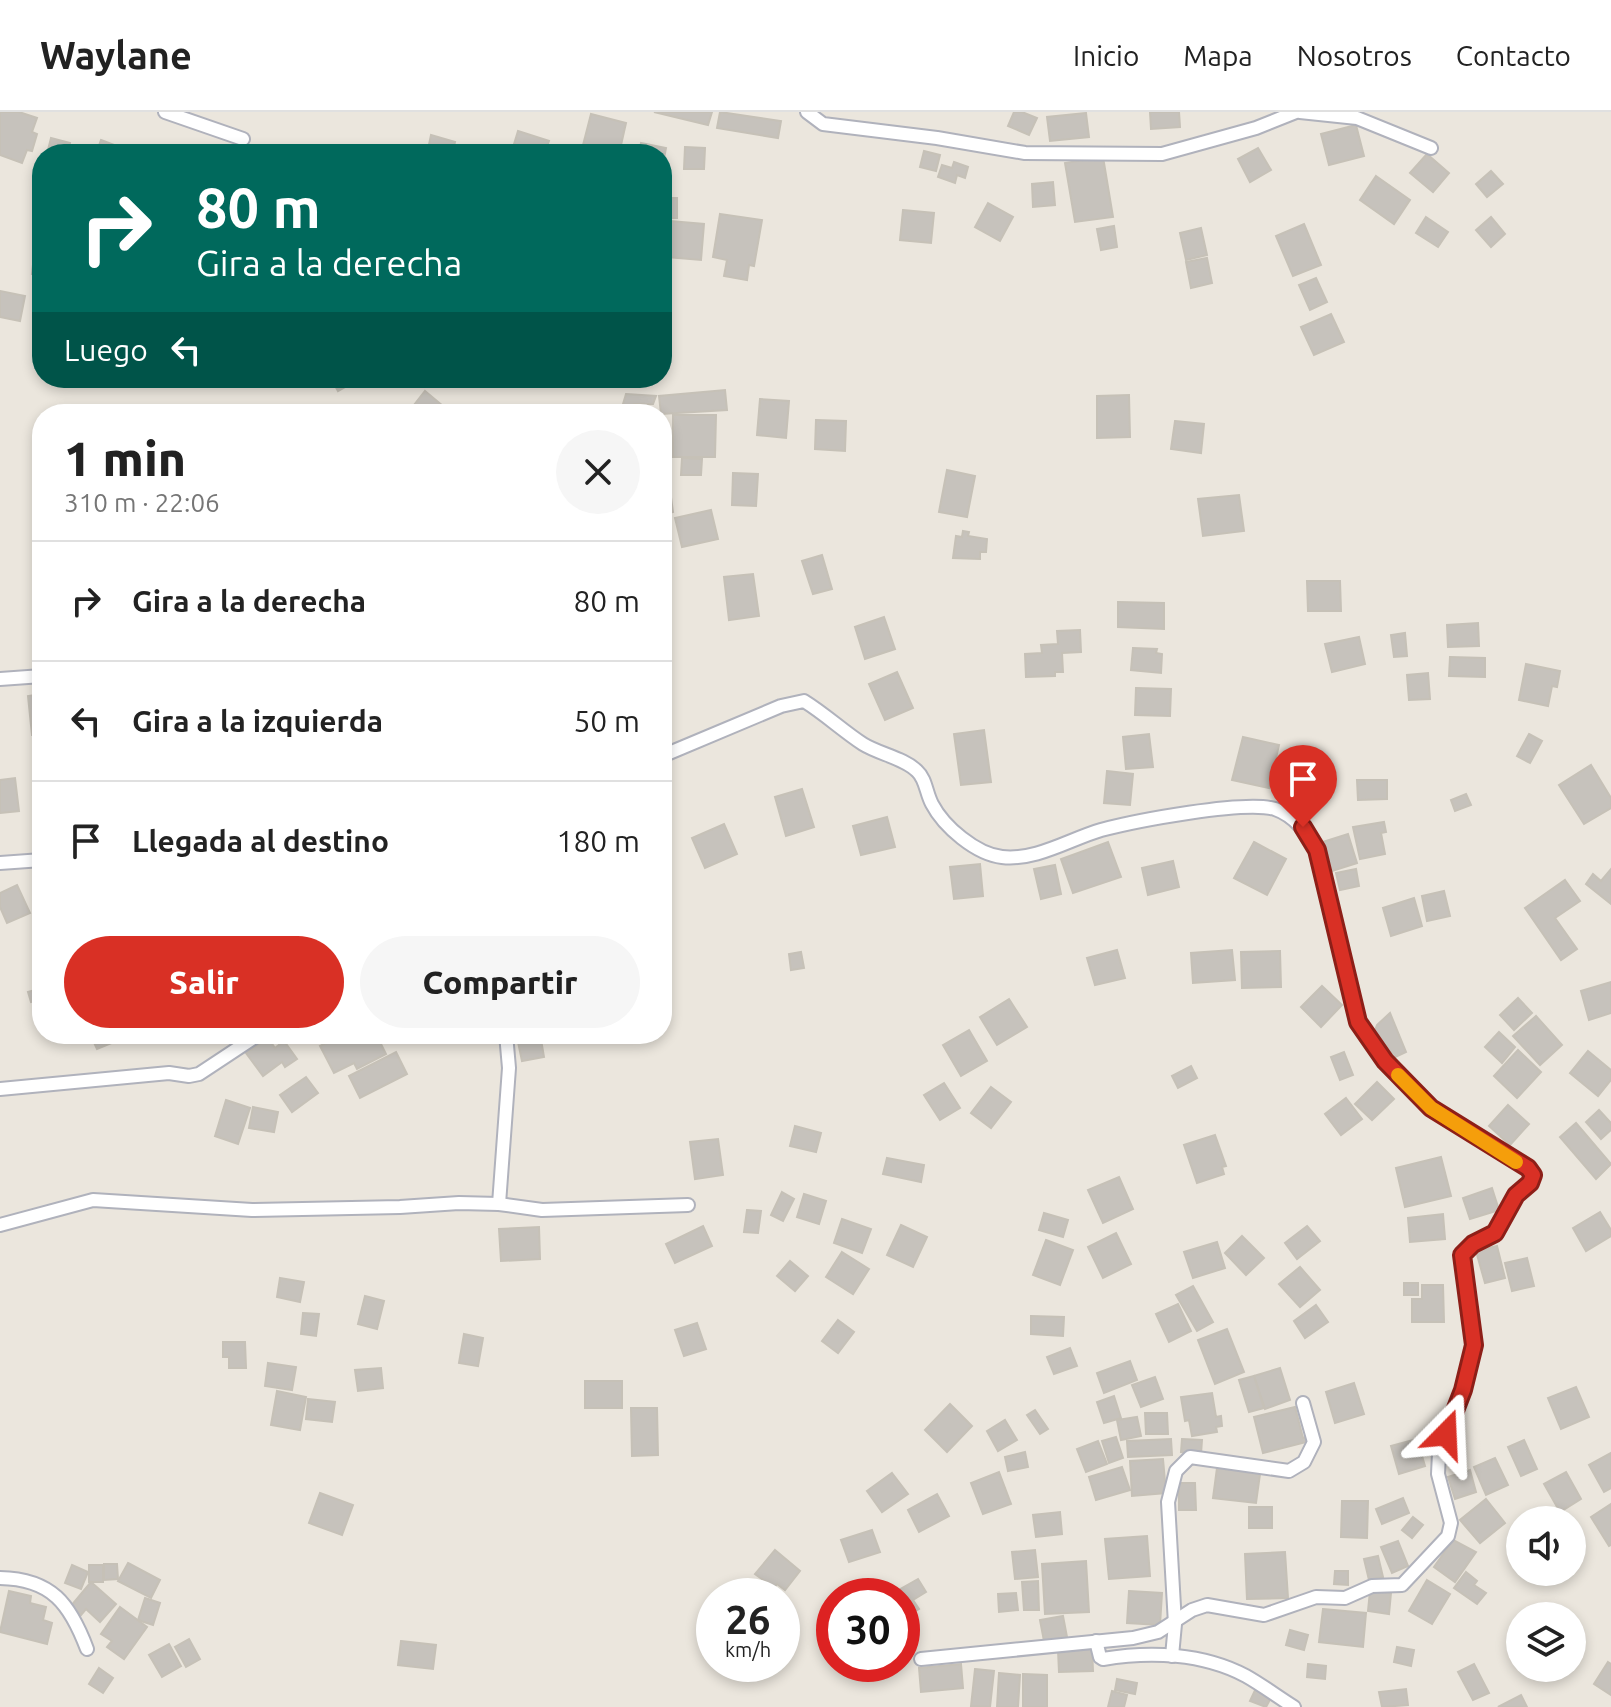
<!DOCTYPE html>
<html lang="es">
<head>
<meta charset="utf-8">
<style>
  body { margin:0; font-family:Ubuntu,sans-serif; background:#f6f6f6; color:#222; height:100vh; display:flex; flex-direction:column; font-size:30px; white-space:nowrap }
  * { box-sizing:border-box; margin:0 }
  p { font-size:26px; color:#767676 }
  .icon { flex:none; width:44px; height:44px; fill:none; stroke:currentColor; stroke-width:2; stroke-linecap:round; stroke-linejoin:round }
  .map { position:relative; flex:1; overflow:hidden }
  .panel { position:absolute; left:32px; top:292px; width:640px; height:640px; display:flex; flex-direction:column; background:#fff; border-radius:32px; box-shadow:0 4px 12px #0003 }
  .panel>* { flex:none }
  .top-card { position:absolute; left:32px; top:32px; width:640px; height:244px; border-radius:32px; box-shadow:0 4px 12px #0003; background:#00695c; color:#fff; overflow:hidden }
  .controls { position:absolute; left:1506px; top:1394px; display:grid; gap:16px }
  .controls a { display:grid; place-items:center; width:80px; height:80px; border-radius:50%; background:#fff; box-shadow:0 4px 12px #0003; font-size:40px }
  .speed { position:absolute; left:696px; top:1466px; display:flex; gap:16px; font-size:40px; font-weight:700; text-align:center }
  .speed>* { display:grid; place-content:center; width:104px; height:104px; border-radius:50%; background:#fff; box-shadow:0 4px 12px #0003; line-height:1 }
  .speed small { font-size:20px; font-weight:400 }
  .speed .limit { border:12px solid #d22; background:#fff; color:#111 }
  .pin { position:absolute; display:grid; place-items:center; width:68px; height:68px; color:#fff; margin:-82px -34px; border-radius:50% 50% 50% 0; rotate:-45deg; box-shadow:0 0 8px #0007 }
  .pin .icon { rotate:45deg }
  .me { position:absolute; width:88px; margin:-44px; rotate:21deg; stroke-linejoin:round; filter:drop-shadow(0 0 6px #0008) }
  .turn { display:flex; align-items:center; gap:28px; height:168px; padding:0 32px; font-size:36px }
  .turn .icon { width:104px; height:104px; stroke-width:2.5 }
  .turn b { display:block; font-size:56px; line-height:68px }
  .then { display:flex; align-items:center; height:76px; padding:0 32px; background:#0003; gap:16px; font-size:30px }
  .round { display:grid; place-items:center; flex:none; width:84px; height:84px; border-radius:42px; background:#f6f6f6 }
  .overview { display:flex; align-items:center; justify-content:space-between; height:136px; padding:0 32px }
  h1 { font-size:48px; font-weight:800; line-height:60px }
  .action { display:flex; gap:16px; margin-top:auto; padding:16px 32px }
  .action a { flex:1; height:92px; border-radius:48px; background:#d93025; color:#fff; font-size:32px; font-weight:800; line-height:92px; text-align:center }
  .action a+a { background:#f6f6f6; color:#222 }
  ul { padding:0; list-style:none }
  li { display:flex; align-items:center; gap:24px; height:120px; padding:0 32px; border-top:2px solid #e0e0e0 }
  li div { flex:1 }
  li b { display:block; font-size:30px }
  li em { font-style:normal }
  header { display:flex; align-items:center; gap:48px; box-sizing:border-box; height:112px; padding:0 40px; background:#fff; border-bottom:2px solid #e0e0e0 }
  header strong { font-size:38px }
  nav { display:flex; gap:44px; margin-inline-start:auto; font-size:28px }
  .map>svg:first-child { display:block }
  .building { fill:#c6c2bc; stroke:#c6c1b7; stroke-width:2 }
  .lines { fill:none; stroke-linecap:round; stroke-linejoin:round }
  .street-casing { stroke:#b0b2bc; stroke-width:16 }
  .street { stroke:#fff; stroke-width:12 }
  .route-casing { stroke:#8d1f18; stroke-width:20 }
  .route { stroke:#d93025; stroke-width:14 }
  .slow { stroke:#f59e0b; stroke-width:14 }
</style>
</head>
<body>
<header>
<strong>Waylane</strong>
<nav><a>Inicio</a><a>Mapa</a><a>Nosotros</a><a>Contacto</a></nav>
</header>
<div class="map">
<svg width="1611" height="1595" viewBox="0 0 1611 1595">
  <rect width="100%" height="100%" fill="#ebe6dd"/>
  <!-- building -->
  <g class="building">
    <path d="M 0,0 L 19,0 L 37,6 L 32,20 L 37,22 L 32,39 L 27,38 L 22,51 L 0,43 Z"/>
    <path d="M 654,0 L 712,0 L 708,13 Z"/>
    <path d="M 720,0 L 781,9 L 778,26 L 717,16 Z"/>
    <path d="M 1014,0 L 1022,0 L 1037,6 L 1029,23 L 1008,14 Z"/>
    <path d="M 1150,0 L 1179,0 L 1180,15 L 1151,17 Z"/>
    <path d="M 1086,1 L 1089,25 L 1050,29 L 1047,5 Z"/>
    <path d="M 591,2 L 626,11 L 619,42 L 603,42 L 582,37 Z"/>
    <path d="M 1356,13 L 1364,44 L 1329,53 L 1321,22 Z"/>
    <path d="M 518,19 L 549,29 L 544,42 L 511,42 Z"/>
    <path d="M 431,23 L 455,30 L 452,42 L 427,42 Z"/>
    <path d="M 51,26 L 70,31 L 68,42 L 47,42 Z"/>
    <path d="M 101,28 L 125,37 L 123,42 L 90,42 L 92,37 L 97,39 Z"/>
    <path d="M 641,31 L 666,36 L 662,57 L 662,42 L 639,42 Z"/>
    <path d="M 685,35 L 705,36 L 704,57 L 684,57 Z"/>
    <path d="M 1258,36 L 1271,58 L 1250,70 L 1238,47 Z"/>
    <path d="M 924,39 L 940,43 L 936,59 L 920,55 Z"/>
    <path d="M 1427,42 L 1449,61 L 1433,80 L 1410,61 Z"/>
    <path d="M 1103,45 L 1113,105 L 1075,110 L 1065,51 Z"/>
    <path d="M 954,50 L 968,55 L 965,66 L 957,63 L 955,71 L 938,65 L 942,53 L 952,56 Z"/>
    <path d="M 1491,59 L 1503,72 L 1487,85 L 1476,72 Z"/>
    <path d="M 1376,64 L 1410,88 L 1394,112 L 1360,88 Z"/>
    <path d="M 1053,70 L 1055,93 L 1033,95 L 1032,72 Z"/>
    <rect x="662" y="86" width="15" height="20"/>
    <path d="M 988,91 L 1013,105 L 1000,129 L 975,115 Z"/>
    <path d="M 903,98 L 934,101 L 931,131 L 900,128 Z"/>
    <path d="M 720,102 L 762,108 L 754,154 L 749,153 L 747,168 L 724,164 L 727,148 L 713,145 Z"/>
    <path d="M 1426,105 L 1448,120 L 1438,135 L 1416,121 Z"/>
    <path d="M 1491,105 L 1505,122 L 1491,135 L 1476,118 Z"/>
    <path d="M 670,109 L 704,112 L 701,148 L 667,145 Z"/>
    <path d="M 1304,112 L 1321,153 L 1293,164 L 1276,124 Z"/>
    <path d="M 1114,114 L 1117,135 L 1101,138 L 1097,117 Z"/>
    <path d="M 1201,116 L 1207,143 L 1186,148 L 1180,121 Z"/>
    <path d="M 35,134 L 42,134 L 42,162 L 32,162 Z"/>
    <path d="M 1207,146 L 1212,171 L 1191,176 L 1186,150 Z"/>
    <path d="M 1316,166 L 1327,190 L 1310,198 L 1299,173 Z"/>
    <path d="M 0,179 L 25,184 L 20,209 L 0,205 Z"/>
    <path d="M 1331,202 L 1344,230 L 1314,243 L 1301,215 Z"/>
    <path d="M 331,266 L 350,266 L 352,271 L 338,279 Z"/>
    <path d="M 725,278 L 727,298 L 661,302 L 659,284 Z"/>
    <path d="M 425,279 L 449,299 L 446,302 L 407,302 Z"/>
    <path d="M 626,282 L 656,284 L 653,292 L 634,292 L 633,302 L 620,302 Z"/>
    <path d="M 1129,283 L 1130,325 L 1097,326 L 1097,284 Z"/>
    <path d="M 760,287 L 789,289 L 786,326 L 757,323 Z"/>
    <path d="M 673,303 L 716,303 L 715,345 L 673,345 Z"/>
    <path d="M 816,308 L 846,309 L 845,339 L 815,337 Z"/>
    <path d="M 1175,309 L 1204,312 L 1201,341 L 1171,337 Z"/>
    <path d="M 682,346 L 702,347 L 701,363 L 681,363 Z"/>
    <path d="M 947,358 L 975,364 L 967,405 L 939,400 Z"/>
    <path d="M 733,361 L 758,362 L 756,394 L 732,393 Z"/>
    <path d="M 670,378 L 673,400 L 665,402 L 667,414 L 662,415 L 662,380 Z"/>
    <path d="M 1239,383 L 1244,419 L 1203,424 L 1198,387 Z"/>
    <path d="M 711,398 L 718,427 L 682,435 L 675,406 Z"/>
    <path d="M 963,419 L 969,420 L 968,424 L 987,427 L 986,440 L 980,440 L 980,447 L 953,446 L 956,424 L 962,425 Z"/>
    <path d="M 822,443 L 832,477 L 813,482 L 802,449 Z"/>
    <path d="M 753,462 L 759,504 L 729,508 L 724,465 Z"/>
    <path d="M 1307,469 L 1340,469 L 1341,499 L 1308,499 Z"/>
    <path d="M 1118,490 L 1164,491 L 1164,517 L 1118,515 Z"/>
    <path d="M 884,505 L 895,537 L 865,547 L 855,515 Z"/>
    <path d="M 1478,511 L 1479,534 L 1448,535 L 1447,513 Z"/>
    <path d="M 1080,518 L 1081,540 L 1062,541 L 1063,560 L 1055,560 L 1055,564 L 1026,565 L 1025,542 L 1042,541 L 1041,533 L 1058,532 L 1057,519 Z"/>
    <path d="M 1405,521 L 1407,544 L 1394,545 L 1391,523 Z"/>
    <path d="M 1359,525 L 1365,552 L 1332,560 L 1325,532 Z"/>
    <path d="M 1133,536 L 1157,537 L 1156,541 L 1162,542 L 1161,561 L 1131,558 Z"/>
    <path d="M 1450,545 L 1485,546 L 1485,565 L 1449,564 Z"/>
    <path d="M 1526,552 L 1560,559 L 1557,575 L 1552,574 L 1548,594 L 1519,588 Z"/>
    <path d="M 897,560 L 913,596 L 885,608 L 869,572 Z"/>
    <path d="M 1428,561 L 1430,587 L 1409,588 L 1407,563 Z"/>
    <path d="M 1136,576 L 1171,577 L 1170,604 L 1135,603 Z"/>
    <path d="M 42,582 L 42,622 L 32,623 L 28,584 Z"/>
    <path d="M 984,618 L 991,670 L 961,673 L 954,622 Z"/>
    <path d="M 1149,622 L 1153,655 L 1126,657 L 1123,625 Z"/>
    <path d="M 1529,622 L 1542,629 L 1530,651 L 1517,644 Z"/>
    <path d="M 1243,625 L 1279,633 L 1269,676 L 1232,668 Z"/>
    <path d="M 1591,653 L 1611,686 L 1611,696 L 1584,712 L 1559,673 Z"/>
    <path d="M 1107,659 L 1133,662 L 1130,693 L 1104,691 Z"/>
    <path d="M 15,666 L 19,699 L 0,701 L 0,668 Z"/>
    <path d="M 1357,668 L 1387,668 L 1387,687 L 1358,688 Z"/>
    <path d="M 802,677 L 814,715 L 786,724 L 775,685 Z"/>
    <path d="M 1466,682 L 1471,693 L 1455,699 L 1451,688 Z"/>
    <path d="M 887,705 L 895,735 L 861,743 L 853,714 Z"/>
    <path d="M 1384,710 L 1386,720 L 1381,721 L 1385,742 L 1360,747 L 1353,715 Z"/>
    <path d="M 724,712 L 737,742 L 705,756 L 692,726 Z"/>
    <path d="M 1348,722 L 1357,751 L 1332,759 L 1323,730 Z"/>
    <path d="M 1108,730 L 1121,765 L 1073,781 L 1061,747 Z"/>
    <path d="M 1254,730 L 1286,747 L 1267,783 L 1234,766 Z"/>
    <path d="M 1173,749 L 1179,775 L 1148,783 L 1142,756 Z"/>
    <path d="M 980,752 L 983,784 L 954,787 L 950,755 Z"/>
    <path d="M 1055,753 L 1061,782 L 1041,787 L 1034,757 Z"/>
    <path d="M 1356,757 L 1359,774 L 1340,778 L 1336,761 Z"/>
    <path d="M 1611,757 L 1611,792 L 1586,772 L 1593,762 L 1601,769 Z"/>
    <path d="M 1565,768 L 1580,789 L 1555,806 L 1577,837 L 1561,848 L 1525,796 Z"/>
    <path d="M 17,773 L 30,801 L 7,811 L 0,795 L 0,781 Z"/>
    <path d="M 1444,779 L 1450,804 L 1427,809 L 1422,784 Z"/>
    <path d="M 1414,786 L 1422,814 L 1391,824 L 1383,796 Z"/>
    <path d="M 1117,838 L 1125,866 L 1095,873 L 1087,846 Z"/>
    <path d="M 1232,838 L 1235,868 L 1193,871 L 1191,841 Z"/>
    <path d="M 1280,839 L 1281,875 L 1242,876 L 1241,840 Z"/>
    <path d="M 801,840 L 804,856 L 791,858 L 789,842 Z"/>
    <path d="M 1611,870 L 1611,901 L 1589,908 L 1581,879 Z"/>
    <path d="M 1322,874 L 1342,893 L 1321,915 L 1301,895 Z"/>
    <path d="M 42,876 L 42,903 L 38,888 L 31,890 L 28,880 Z"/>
    <path d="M 1518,886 L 1532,901 L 1514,918 L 1500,903 Z"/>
    <path d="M 1009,887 L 1027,915 L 997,933 L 980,905 Z"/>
    <path d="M 1390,901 L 1406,940 L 1393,946 L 1385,940 L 1388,933 L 1381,933 L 1373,924 L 1377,913 Z"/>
    <path d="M 1536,904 L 1562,933 L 1540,953 L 1513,924 Z"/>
    <path d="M 969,918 L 987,949 L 961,964 L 943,933 Z"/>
    <path d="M 1499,920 L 1515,935 L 1502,951 L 1485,935 Z"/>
    <path d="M 90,922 L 116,922 L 119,928 L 97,937 Z"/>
    <path d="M 330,922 L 376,922 L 386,942 L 357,957 L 354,951 L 334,961 L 320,934 L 330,929 L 327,924 Z"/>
    <path d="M 540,922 L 544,945 L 522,949 L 517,925 Z"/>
    <path d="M 268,926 L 275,936 L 284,929 L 297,947 L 285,955 L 282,950 L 263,964 L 246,941 Z"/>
    <path d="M 1518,938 L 1541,960 L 1517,986 L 1494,964 Z"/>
    <path d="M 1588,939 L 1611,958 L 1611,968 L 1598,984 L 1570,961 Z"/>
    <path d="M 396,940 L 407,962 L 360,986 L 349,964 Z"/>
    <path d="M 1344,940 L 1353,963 L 1340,968 L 1331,945 Z"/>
    <path d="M 1191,954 L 1197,966 L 1178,976 L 1172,964 Z"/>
    <path d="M 306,965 L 318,981 L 292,1000 L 280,983 Z"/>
    <path d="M 1377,970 L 1394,987 L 1372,1008 L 1355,992 Z"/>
    <path d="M 944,971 L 960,996 L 940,1008 L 924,983 Z"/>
    <path d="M 991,975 L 1011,990 L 991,1016 L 971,1001 Z"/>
    <path d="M 1346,986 L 1362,1007 L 1341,1023 L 1325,1002 Z"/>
    <path d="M 226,988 L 250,996 L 238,1032 L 215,1024 Z"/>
    <path d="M 1508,993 L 1529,1012 L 1510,1033 L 1489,1014 Z"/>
    <path d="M 253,995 L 278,1000 L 274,1020 L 249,1016 Z"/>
    <path d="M 1599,998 L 1611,1011 L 1611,1018 L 1601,1027 L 1586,1010 Z"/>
    <path d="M 1576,1011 L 1611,1052 L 1596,1067 L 1560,1025 Z"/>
    <path d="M 795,1014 L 821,1021 L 816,1040 L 790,1034 Z"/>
    <path d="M 1215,1023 L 1226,1054 L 1222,1055 L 1224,1062 L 1197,1071 L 1184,1033 Z"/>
    <path d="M 718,1027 L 723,1063 L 695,1067 L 690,1030 Z"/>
    <path d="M 1441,1045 L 1451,1084 L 1405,1095 L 1396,1056 Z"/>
    <path d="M 887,1046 L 924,1053 L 921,1070 L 883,1062 Z"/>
    <path d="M 1119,1065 L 1133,1097 L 1103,1111 L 1088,1078 Z"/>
    <path d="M 1492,1076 L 1499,1098 L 1470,1107 L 1463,1086 Z"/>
    <path d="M 782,1080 L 794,1087 L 783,1109 L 771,1103 Z"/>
    <path d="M 804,1082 L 826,1089 L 819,1112 L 797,1105 Z"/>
    <path d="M 747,1098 L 761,1099 L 758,1121 L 744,1120 Z"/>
    <path d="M 1600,1100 L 1611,1118 L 1611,1124 L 1586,1139 L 1573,1116 Z"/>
    <path d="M 1044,1101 L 1068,1108 L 1063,1125 L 1039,1118 Z"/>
    <path d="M 1443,1102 L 1445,1127 L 1410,1130 L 1408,1106 Z"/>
    <path d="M 842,1107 L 871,1117 L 862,1141 L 834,1131 Z"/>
    <path d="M 901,1113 L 927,1125 L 913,1155 L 887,1143 Z"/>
    <path d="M 703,1114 L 712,1134 L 675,1151 L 666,1132 Z"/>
    <path d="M 1307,1114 L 1320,1129 L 1297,1147 L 1285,1131 Z"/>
    <path d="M 539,1115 L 540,1147 L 501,1149 L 499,1117 Z"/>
    <path d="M 1116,1121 L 1131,1152 L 1103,1166 L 1088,1135 Z"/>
    <path d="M 1242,1124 L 1264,1146 L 1246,1163 L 1225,1141 Z"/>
    <path d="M 1046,1128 L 1073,1138 L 1060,1173 L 1033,1163 Z"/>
    <path d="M 1217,1130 L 1225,1156 L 1193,1166 L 1184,1140 Z"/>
    <path d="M 1497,1134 L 1505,1166 L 1485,1171 L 1476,1139 Z"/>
    <path d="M 842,1140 L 869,1157 L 853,1182 L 826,1165 Z"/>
    <path d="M 1527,1146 L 1534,1174 L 1512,1179 L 1505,1151 Z"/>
    <path d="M 790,1149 L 808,1164 L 795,1179 L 777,1164 Z"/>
    <path d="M 1300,1155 L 1320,1178 L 1300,1195 L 1279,1172 Z"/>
    <path d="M 280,1166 L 304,1170 L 300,1190 L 277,1185 Z"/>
    <rect x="1404" y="1171" width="14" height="12"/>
    <path d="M 1422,1173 L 1443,1173 L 1444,1210 L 1412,1210 L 1412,1187 L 1422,1187 Z"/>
    <path d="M 1193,1174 L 1213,1210 L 1197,1219 L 1176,1183 Z"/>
    <path d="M 365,1184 L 384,1189 L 377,1217 L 358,1212 Z"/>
    <path d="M 1178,1192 L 1191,1219 L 1169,1230 L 1156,1202 Z"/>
    <path d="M 1316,1193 L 1328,1210 L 1305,1226 L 1294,1209 Z"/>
    <path d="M 303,1201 L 319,1202 L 316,1224 L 301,1222 Z"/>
    <path d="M 1031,1204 L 1064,1205 L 1063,1224 L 1031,1222 Z"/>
    <path d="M 838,1208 L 854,1220 L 838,1241 L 822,1229 Z"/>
    <path d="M 697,1211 L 706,1237 L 684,1244 L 675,1218 Z"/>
    <path d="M 1227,1217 L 1244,1260 L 1215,1272 L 1198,1228 Z"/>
    <path d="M 464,1222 L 483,1226 L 478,1254 L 459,1251 Z"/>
    <path d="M 223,1230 L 245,1230 L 246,1256 L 229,1256 L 229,1245 L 223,1245 Z"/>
    <path d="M 1070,1236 L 1077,1254 L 1054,1262 L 1047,1245 Z"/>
    <path d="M 1130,1249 L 1137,1268 L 1104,1281 L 1097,1261 Z"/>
    <path d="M 268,1251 L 296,1255 L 292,1278 L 265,1274 Z"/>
    <path d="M 381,1256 L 383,1276 L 358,1279 L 355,1258 Z"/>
    <path d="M 1280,1256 L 1290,1288 L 1265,1297 L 1254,1264 Z"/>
    <path d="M 1254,1264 L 1264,1296 L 1249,1300 L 1239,1268 Z"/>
    <path d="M 1155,1265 L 1163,1287 L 1141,1295 L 1132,1273 Z"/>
    <rect x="585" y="1269" width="37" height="27"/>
    <path d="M 1354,1271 L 1364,1302 L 1335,1311 L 1326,1280 Z"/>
    <path d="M 1576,1275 L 1589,1305 L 1561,1317 L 1548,1286 Z"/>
    <path d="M 277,1279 L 306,1285 L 300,1318 L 271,1313 Z"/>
    <path d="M 1212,1281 L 1216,1305 L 1221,1304 L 1222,1314 L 1216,1315 L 1217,1320 L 1192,1324 L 1189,1308 L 1185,1309 L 1181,1285 Z"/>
    <path d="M 1114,1284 L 1121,1306 L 1104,1311 L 1097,1290 Z"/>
    <path d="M 308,1287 L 335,1290 L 332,1310 L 306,1307 Z"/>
    <path d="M 950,1292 L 972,1314 L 947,1340 L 925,1318 Z"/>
    <path d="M 1295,1295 L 1303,1326 L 1309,1324 L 1310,1329 L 1263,1341 L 1254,1305 Z"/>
    <path d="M 631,1296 L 657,1296 L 658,1343 L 632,1344 Z"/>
    <path d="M 1035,1298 L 1048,1317 L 1040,1322 L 1027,1303 Z"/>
    <path d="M 1145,1301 L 1167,1301 L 1168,1322 L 1146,1322 Z"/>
    <path d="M 1137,1305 L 1141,1324 L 1121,1328 L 1117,1308 Z"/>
    <path d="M 1005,1308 L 1017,1328 L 998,1339 L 987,1319 Z"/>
    <path d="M 1116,1325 L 1123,1346 L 1109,1351 L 1102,1329 Z"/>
    <path d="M 1171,1327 L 1172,1343 L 1128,1345 L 1127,1329 Z"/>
    <path d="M 1182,1327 L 1202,1328 L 1201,1342 L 1181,1340 Z"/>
    <path d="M 1417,1327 L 1425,1354 L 1399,1362 L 1391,1334 Z"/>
    <path d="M 1524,1328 L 1537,1357 L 1521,1364 L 1508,1335 Z"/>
    <path d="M 1098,1329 L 1107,1352 L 1086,1360 L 1077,1337 Z"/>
    <path d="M 1025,1340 L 1028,1355 L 1008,1359 L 1005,1345 Z"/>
    <path d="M 1611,1341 L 1611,1376 L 1604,1380 L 1589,1353 Z"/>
    <path d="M 1495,1346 L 1508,1373 L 1486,1383 L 1474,1355 Z"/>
    <path d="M 1163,1347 L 1166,1381 L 1132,1384 L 1130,1349 Z"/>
    <path d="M 1122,1355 L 1130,1378 L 1096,1388 L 1089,1365 Z"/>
    <path d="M 1217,1356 L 1260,1362 L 1256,1391 L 1213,1386 Z"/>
    <path d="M 1470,1358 L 1476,1380 L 1455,1387 L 1448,1365 Z"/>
    <path d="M 999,1360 L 1011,1392 L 983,1402 L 971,1371 Z"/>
    <path d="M 1566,1360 L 1581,1387 L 1560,1400 L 1544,1372 Z"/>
    <path d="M 892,1361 L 908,1382 L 882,1400 L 867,1379 Z"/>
    <path d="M 1179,1371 L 1195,1371 L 1196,1398 L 1179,1398 Z"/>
    <path d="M 320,1381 L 353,1393 L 342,1423 L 309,1411 Z"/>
    <path d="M 937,1382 L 949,1404 L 919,1420 L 908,1398 Z"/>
    <path d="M 1403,1386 L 1409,1401 L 1382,1412 L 1376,1397 Z"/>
    <path d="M 1486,1387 L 1505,1411 L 1480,1431 L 1460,1408 Z"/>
    <path d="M 1342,1389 L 1368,1389 L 1367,1426 L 1341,1425 Z"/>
    <path d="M 1611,1392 L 1611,1433 L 1609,1434 L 1591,1405 Z"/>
    <rect x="1249" y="1395" width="23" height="21"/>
    <path d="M 1060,1400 L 1062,1422 L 1036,1425 L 1033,1403 Z"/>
    <path d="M 1413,1405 L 1423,1413 L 1412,1426 L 1402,1418 Z"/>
    <path d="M 872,1418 L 880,1440 L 849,1450 L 841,1428 Z"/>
    <path d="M 1147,1424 L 1150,1464 L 1109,1467 L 1105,1427 Z"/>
    <path d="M 1453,1428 L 1476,1440 L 1455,1470 L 1434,1455 Z"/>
    <path d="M 1398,1429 L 1408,1454 L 1392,1461 L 1381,1435 Z"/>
    <path d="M 775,1438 L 800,1459 L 785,1478 L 777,1472 L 774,1476 L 755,1462 Z"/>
    <path d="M 1035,1438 L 1038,1465 L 1015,1467 L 1012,1440 Z"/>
    <path d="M 1285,1440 L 1288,1486 L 1247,1487 L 1245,1442 Z"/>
    <path d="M 1378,1444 L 1383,1465 L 1369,1468 L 1364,1447 Z"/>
    <path d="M 1086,1449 L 1089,1500 L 1045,1502 L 1042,1452 Z"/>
    <path d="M 128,1451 L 160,1468 L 151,1486 L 118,1469 Z"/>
    <path d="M 104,1452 L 117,1452 L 118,1467 L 104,1468 Z"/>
    <path d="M 72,1453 L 88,1460 L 81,1477 L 65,1471 Z"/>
    <rect x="89" y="1453" width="14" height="17"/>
    <path d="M 1335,1459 L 1348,1459 L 1348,1473 L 1334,1472 Z"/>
    <path d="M 1466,1460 L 1477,1469 L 1474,1473 L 1486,1481 L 1477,1492 L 1454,1476 Z"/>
    <path d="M 918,1467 L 926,1480 L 913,1488 L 919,1497 L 902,1507 L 902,1484 L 888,1484 Z"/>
    <path d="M 1427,1468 L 1450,1482 L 1432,1512 L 1409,1499 Z"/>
    <path d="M 1038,1469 L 1039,1498 L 1024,1498 L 1022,1470 Z"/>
    <path d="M 91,1470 L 116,1492 L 100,1510 L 86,1497 L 81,1503 L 71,1494 Z"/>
    <path d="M 9,1479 L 31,1484 L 30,1491 L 46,1495 L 43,1508 L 52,1511 L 47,1532 L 0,1520 Z"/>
    <path d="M 1129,1479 L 1162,1481 L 1160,1513 L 1127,1511 Z"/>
    <path d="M 1370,1479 L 1391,1481 L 1389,1502 L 1368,1499 Z"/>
    <path d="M 1016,1481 L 1018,1498 L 999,1500 L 998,1482 Z"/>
    <path d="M 145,1486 L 160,1491 L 153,1513 L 138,1508 Z"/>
    <path d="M 120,1495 L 147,1515 L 124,1547 L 107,1535 L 112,1529 L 101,1522 Z"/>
    <path d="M 1323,1497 L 1366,1501 L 1363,1535 L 1319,1530 Z"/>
    <path d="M 1063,1504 L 1067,1525 L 1044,1529 L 1040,1508 Z"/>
    <path d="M 1290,1518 L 1308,1523 L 1304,1538 L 1286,1533 Z"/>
    <path d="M 189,1527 L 200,1547 L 186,1555 L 175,1535 Z"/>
    <path d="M 401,1529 L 436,1533 L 433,1557 L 398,1553 Z"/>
    <path d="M 169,1532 L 181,1554 L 162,1565 L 149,1543 Z"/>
    <path d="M 1397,1535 L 1414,1538 L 1411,1554 L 1394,1550 Z"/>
    <path d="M 1092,1536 L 1093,1559 L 1059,1560 L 1058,1538 Z"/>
    <path d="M 1608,1550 L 1611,1552 L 1611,1583 L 1594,1572 Z"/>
    <path d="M 961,1552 L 963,1576 L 921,1580 L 919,1556 Z"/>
    <path d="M 1308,1552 L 1326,1554 L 1325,1567 L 1307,1565 Z"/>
    <path d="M 1474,1552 L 1489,1581 L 1473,1588 L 1458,1560 Z"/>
    <path d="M 99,1556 L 113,1566 L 103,1581 L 89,1572 Z"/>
    <path d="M 975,1557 L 994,1559 L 990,1595 L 971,1594 Z"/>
    <path d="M 999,1561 L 1020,1563 L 1018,1595 L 997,1595 Z"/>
    <path d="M 1023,1562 L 1047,1563 L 1047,1595 L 1023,1595 Z"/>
    <path d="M 1117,1567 L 1137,1571 L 1135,1582 L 1115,1578 Z"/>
    <path d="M 1256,1576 L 1272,1584 L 1266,1595 L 1250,1589 Z"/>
    <path d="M 1406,1577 L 1408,1593 L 1382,1595 L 1379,1580 Z"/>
    <path d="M 1112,1579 L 1127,1583 L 1124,1595 L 1108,1595 Z"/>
    <path d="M 1521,1583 L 1527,1595 L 1498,1595 Z"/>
  </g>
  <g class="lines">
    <!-- street casing -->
    <g class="street-casing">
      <g id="street">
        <path d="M 165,0 L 243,27"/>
        <path d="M 807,0 L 823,12 L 937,26 L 1025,41 L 1162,42 L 1256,16 L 1296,0"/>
        <path d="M 1300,0 L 1357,6 L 1431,36"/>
        <path d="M 0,567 L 42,564"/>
        <path d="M 662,644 L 781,594 L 804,589 C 825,602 843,619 863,632 C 879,642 904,646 917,659 C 926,667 926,681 932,692 C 944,715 976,742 1002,745 C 1036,749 1070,727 1101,718 C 1135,709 1244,688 1275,697 C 1295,704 1307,721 1317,738 L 1358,910 L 1385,949 L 1431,996 L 1528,1056 L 1533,1063 L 1530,1071 L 1516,1083 L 1495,1121 L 1473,1132 L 1462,1143 L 1474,1233 L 1463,1278 L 1439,1341 L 1438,1362 L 1451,1411 L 1448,1424 L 1402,1473 L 1372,1474 L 1345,1486 L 1316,1485 L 1264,1503 L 1207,1493 L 1192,1498 L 1158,1520 L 1133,1526 L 921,1547"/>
        <path d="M 0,751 L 42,748"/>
        <path d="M 0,977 L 169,961 L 189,964 L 199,962 L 255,925 L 264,922"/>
        <path d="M 499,1092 L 509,956 L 506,922"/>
        <path d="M 0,1113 L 93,1088 L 252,1098 L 400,1095 L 459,1091 L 499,1092 L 542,1098 L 688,1093"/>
        <path d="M 0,1466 C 52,1467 70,1492 87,1537"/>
        <path d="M 1096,1529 L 1100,1545 L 1103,1547 C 1150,1539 1203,1541 1246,1564 C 1262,1573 1278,1585 1294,1595"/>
        <path d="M 1172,1544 L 1175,1512 L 1168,1390 L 1176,1359 L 1190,1345 L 1289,1359 L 1304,1350 L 1314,1330 L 1303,1291"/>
      </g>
    </g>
    <!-- street -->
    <use href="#street" class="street"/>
  </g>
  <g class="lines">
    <!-- route casing -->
    <g class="route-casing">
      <path id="route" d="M 1303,715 L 1317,738 L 1358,910 L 1385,949 L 1431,996 L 1528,1056 L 1533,1063 L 1530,1071 L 1516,1083 L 1495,1121 L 1473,1132 L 1462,1143 L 1474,1233 L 1463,1278 L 1446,1322"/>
    </g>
    <!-- route -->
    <use href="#route" class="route"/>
    <!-- slow -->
    <path class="slow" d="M 1398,963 L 1431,996 L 1516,1050"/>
  </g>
</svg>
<div class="controls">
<a><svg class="icon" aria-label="sound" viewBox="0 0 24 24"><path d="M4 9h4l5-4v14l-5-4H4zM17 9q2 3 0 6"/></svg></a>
<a><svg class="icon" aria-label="layers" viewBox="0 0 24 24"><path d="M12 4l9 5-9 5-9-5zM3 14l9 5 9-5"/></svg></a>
</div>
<div class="speed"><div>26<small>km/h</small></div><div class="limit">30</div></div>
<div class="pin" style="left:1303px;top:715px;background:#d93025"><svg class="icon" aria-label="arrive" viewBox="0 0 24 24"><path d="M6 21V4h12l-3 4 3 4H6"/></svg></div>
<svg class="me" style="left:1446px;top:1322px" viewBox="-20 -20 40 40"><path d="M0-17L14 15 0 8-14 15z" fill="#d93025" stroke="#fff" stroke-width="4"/></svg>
<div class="top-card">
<div class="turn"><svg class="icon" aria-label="right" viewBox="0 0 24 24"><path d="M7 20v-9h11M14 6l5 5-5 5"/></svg><div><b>80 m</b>Gira a la derecha</div></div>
<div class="then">Luego<svg class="icon" aria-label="left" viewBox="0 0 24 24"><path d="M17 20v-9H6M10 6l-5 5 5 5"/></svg></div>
</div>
<section class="panel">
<div class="overview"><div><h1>1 min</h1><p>310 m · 22:06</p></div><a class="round"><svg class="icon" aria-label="close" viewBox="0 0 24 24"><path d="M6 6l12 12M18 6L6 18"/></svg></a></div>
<ul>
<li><svg class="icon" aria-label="right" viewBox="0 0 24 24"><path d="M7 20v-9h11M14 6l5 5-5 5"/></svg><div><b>Gira a la derecha</b></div><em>80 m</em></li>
<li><svg class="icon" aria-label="left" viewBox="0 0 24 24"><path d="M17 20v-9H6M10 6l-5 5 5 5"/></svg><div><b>Gira a la izquierda</b></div><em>50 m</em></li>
<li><svg class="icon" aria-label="arrive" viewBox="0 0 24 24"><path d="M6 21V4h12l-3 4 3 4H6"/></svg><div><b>Llegada al destino</b></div><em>180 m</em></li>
</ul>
<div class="action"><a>Salir</a><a>Compartir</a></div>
</section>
</div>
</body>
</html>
